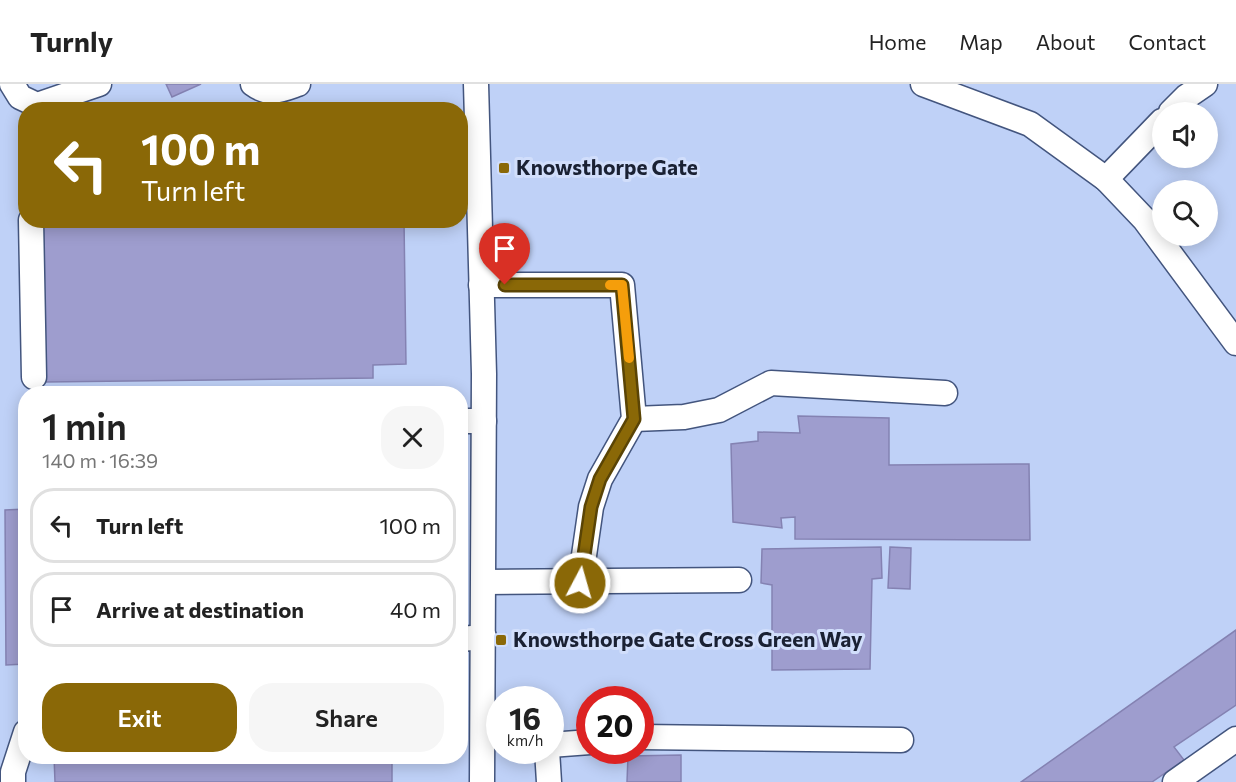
<!DOCTYPE html>
<html lang="en">
<head>
<meta charset="utf-8">
<style>
  body { margin:0; font-family:Commissioner,sans-serif; background:#f6f6f6; color:#222; height:100vh; display:flex; flex-direction:column; font-size:22px; white-space:nowrap }
  * { box-sizing:border-box; margin:0 }
  p { font-size:20px; color:#767676 }
  .icon { flex:none; width:33px; height:33px; fill:none; stroke:currentColor; stroke-width:2; stroke-linecap:round; stroke-linejoin:round }
  .map { position:relative; flex:1; overflow:hidden }
  .sheet { position:absolute; left:18px; top:302px; width:450px; height:378px; display:flex; flex-direction:column; background:#fff; border-radius:24px; box-shadow:0 3px 15px #0003 }
  .sheet>* { flex:none }
  .top-card { position:absolute; left:18px; top:18px; width:450px; height:126px; border-radius:24px; box-shadow:0 3px 15px #0003; background:#8a6807; color:#fff; overflow:hidden }
  .buttons { position:absolute; left:1152px; top:18px; display:grid; gap:12px }
  .buttons a { display:grid; place-items:center; width:66px; height:66px; border-radius:50%; background:#fff; box-shadow:0 3px 15px #0003; font-size:30px }
  .speed { position:absolute; left:486px; top:602px; display:flex; gap:12px; font-size:30px; font-weight:700; text-align:center }
  .speed>* { display:grid; place-content:center; width:78px; height:78px; border-radius:50%; background:#fff; box-shadow:0 3px 15px #0003; line-height:1 }
  .speed small { font-size:15px; font-weight:400 }
  .speed .limit { border:9px solid #d22; background:#fff; color:#111 }
  .pin { position:absolute; display:grid; place-items:center; width:51px; height:51px; color:#fff; margin:-62px -26px; border-radius:50% 50% 50% 0; rotate:-45deg; box-shadow:0 0 6px #0007 }
  .pin .icon { rotate:45deg }
  .me { position:absolute; width:66px; margin:-33px; rotate:6deg; stroke-linejoin:round; filter:drop-shadow(0 0 4px #0008) }
  .turn { display:flex; align-items:center; gap:21px; height:126px; padding:0 24px; font-size:27px }
  .turn .icon { width:78px; height:78px; stroke-width:2.5 }
  .turn b { display:block; font-size:42px; line-height:51px }
  .round { display:grid; place-items:center; flex:none; width:63px; height:63px; border-radius:24px; background:#f6f6f6 }
  .headline { display:flex; align-items:center; justify-content:space-between; height:102px; padding:0 24px }
  h1 { font-size:36px; font-weight:600; line-height:45px }
  .primary-button { display:flex; gap:12px; margin-top:auto; padding:12px 24px }
  .primary-button a { flex:1; height:69px; border-radius:24px; background:#8a6807; color:#fff; font-size:24px; font-weight:600; line-height:69px; text-align:center }
  .primary-button a+a { background:#f6f6f6; color:#222 }
  ul { padding:0; list-style:none }
  li { display:flex; align-items:center; gap:18px; height:75px; margin:0 12px 9px; padding:0 12px; border:3px solid #e0e0e0; border-radius:24px }
  li div { flex:1 }
  li b { display:block; font-size:22px }
  li em { font-style:normal }
  header { display:flex; align-items:center; gap:36px; box-sizing:border-box; height:84px; padding:0 30px; background:#fff; border-bottom:2px solid #e0e0e0 }
  header strong { font-size:28px }
  nav { display:flex; gap:33px; margin-inline-start:auto; font-size:21px }
  .map>svg:first-child { display:block }
  .building { fill:#9e9dce; stroke:#8482b2; stroke-width:1.5 }
  .lines { fill:none; stroke-linecap:round; stroke-linejoin:round }
  .minor-casing { stroke:#43557e; stroke-width:27 }
  .minor { stroke:#fff; stroke-width:24 }
  .route-casing { stroke:#5a4405; stroke-width:15 }
  .route { stroke:#8a6807; stroke-width:10 }
  .slow { stroke:#f59e0b; stroke-width:10 }
  .poi-dot { fill:#8a6807; stroke:#d1defb; stroke-width:2 }
  .labels { text-anchor:middle; stroke-width:6; stroke-linejoin:round; paint-order:stroke }
  .poi-label { font-size:21px; font-weight:bold; fill:#1a2133; stroke:#d1defb; text-anchor:start }
</style>
</head>
<body>
<header>
<strong>Turnly</strong>
<nav><a>Home</a><a>Map</a><a>About</a><a>Contact</a></nav>
</header>
<div class="map">
<svg width="1236" height="698" viewBox="0 0 1236 698">
  <rect width="100%" height="100%" fill="#bfd1f7"/>
  <!-- building -->
  <g class="building">
    <path d="M 166,0 L 201,0 L 172,13 Z"/>
    <path d="M 43,136 L 404,136 L 406,280 L 373,281 L 373,294 L 45,298 Z"/>
    <path d="M 798,332 L 889,334 L 889,381 L 1029,380 L 1030,456 L 795,455 L 795,433 L 781,434 L 782,444 L 733,438 L 731,360 L 758,357 L 758,348 L 800,349 Z"/>
    <path d="M 26,425 L 26,580 L 6,581 L 5,426 Z"/>
    <path d="M 881,463 L 882,494 L 872,495 L 870,585 L 772,586 L 772,501 L 761,499 L 762,465 Z"/>
    <path d="M 890,463 L 911,464 L 910,505 L 888,504 Z"/>
    <path d="M 1236,546 L 1236,621 L 1174,663 L 1184,676 L 1152,698 L 1021,698 Z"/>
    <path d="M 681,671 L 681,698 L 627,698 L 628,672 Z"/>
    <path d="M 54,672 L 392,672 L 392,698 L 55,698 Z"/>
  </g>
  <g class="lines">
    <!-- minor casing -->
    <g class="minor-casing">
      <g id="minor">
        <path d="M 12,0 L 20,13 L 37,21 L 99,0"/>
        <path d="M 253,0 C 269,12 281,6 298,0"/>
        <path d="M 476,0 L 484,290 L 482,698"/>
        <path d="M 923,0 L 1030,40 L 1106,95 L 1145,136 L 1236,259"/>
        <path d="M 1171,28 L 1186,13 L 1205,0"/>
        <path d="M 1106,95 L 1162,37"/>
        <path d="M 31,136 L 34,293"/>
        <path d="M 481,201 L 622,201 L 634,335 L 600,395 L 591,423 L 580,499"/>
        <path d="M 634,335 L 684,333 L 719,326 L 771,299 L 945,309"/>
        <path d="M 460,337 L 484,337"/>
        <path d="M 484,498 L 739,496"/>
        <path d="M 460,555 L 484,553"/>
        <path d="M 640,653 L 901,656"/>
        <path d="M 550,661 L 590,658"/>
        <path d="M 547,666 L 549,698"/>
        <path d="M 13,698 L 13,688 L 26,648"/>
        <path d="M 1175,698 L 1236,655"/>
      </g>
    </g>
    <!-- minor -->
    <use href="#minor" class="minor"/>
  </g>
  <g class="lines">
    <!-- route casing -->
    <g class="route-casing">
      <path id="route" d="M 505,201 L 622,201 L 634,335 L 600,395 L 591,423 L 580,499"/>
    </g>
    <!-- route -->
    <use href="#route" class="route"/>
    <!-- slow -->
    <path class="slow" d="M 610,201 L 622,201 L 629,274"/>
  </g>
  <!-- markers -->
  <g class="poi-dot">
    <rect x="498" y="78" width="12" height="12" rx="3"/>
    <rect x="495" y="550" width="12" height="12" rx="3"/>
  </g>
  <g class="labels">
    <!-- poi labels -->
    <g class="poi-label">
      <text x="516" y="91">Knowsthorpe Gate</text>
      <text x="513" y="563">Knowsthorpe Gate Cross Green Way</text>
    </g>
  </g>
</svg>
<div class="buttons">
<a><svg class="icon" aria-label="sound" viewBox="0 0 24 24"><path d="M4 9h4l5-4v14l-5-4H4zM17 9q2 3 0 6"/></svg></a>
<a><svg class="icon" aria-label="search" viewBox="0 0 24 24"><circle cx="10" cy="10" r="6"/><path d="M15 15l6 6"/></svg></a>
</div>
<div class="speed"><div>16<small>km/h</small></div><div class="limit">20</div></div>
<div class="pin" style="left:505px;top:201px;background:#d93025"><svg class="icon" aria-label="arrive" viewBox="0 0 24 24"><path d="M6 21V4h12l-3 4 3 4H6"/></svg></div>
<svg class="me" style="left:580px;top:499px" viewBox="-20 -20 40 40"><circle r="17" fill="#8a6807" stroke="#fff" stroke-width="3"/><path d="M0-11L8 9 0 5-8 9z" fill="#fff"/></svg>
<div class="top-card">
<div class="turn"><svg class="icon" aria-label="left" viewBox="0 0 24 24"><path d="M17 20v-9H6M10 6l-5 5 5 5"/></svg><div><b>100 m</b>Turn left</div></div>
</div>
<section class="sheet">
<div class="headline"><div><h1>1 min</h1><p>140 m · 16:39</p></div><a class="round"><svg class="icon" aria-label="close" viewBox="0 0 24 24"><path d="M6 6l12 12M18 6L6 18"/></svg></a></div>
<ul>
<li><svg class="icon" aria-label="left" viewBox="0 0 24 24"><path d="M17 20v-9H6M10 6l-5 5 5 5"/></svg><div><b>Turn left</b></div><em>100 m</em></li>
<li><svg class="icon" aria-label="arrive" viewBox="0 0 24 24"><path d="M6 21V4h12l-3 4 3 4H6"/></svg><div><b>Arrive at destination</b></div><em>40 m</em></li>
</ul>
<div class="primary-button"><a>Exit</a><a>Share</a></div>
</section>
</div>
</body>
</html>
